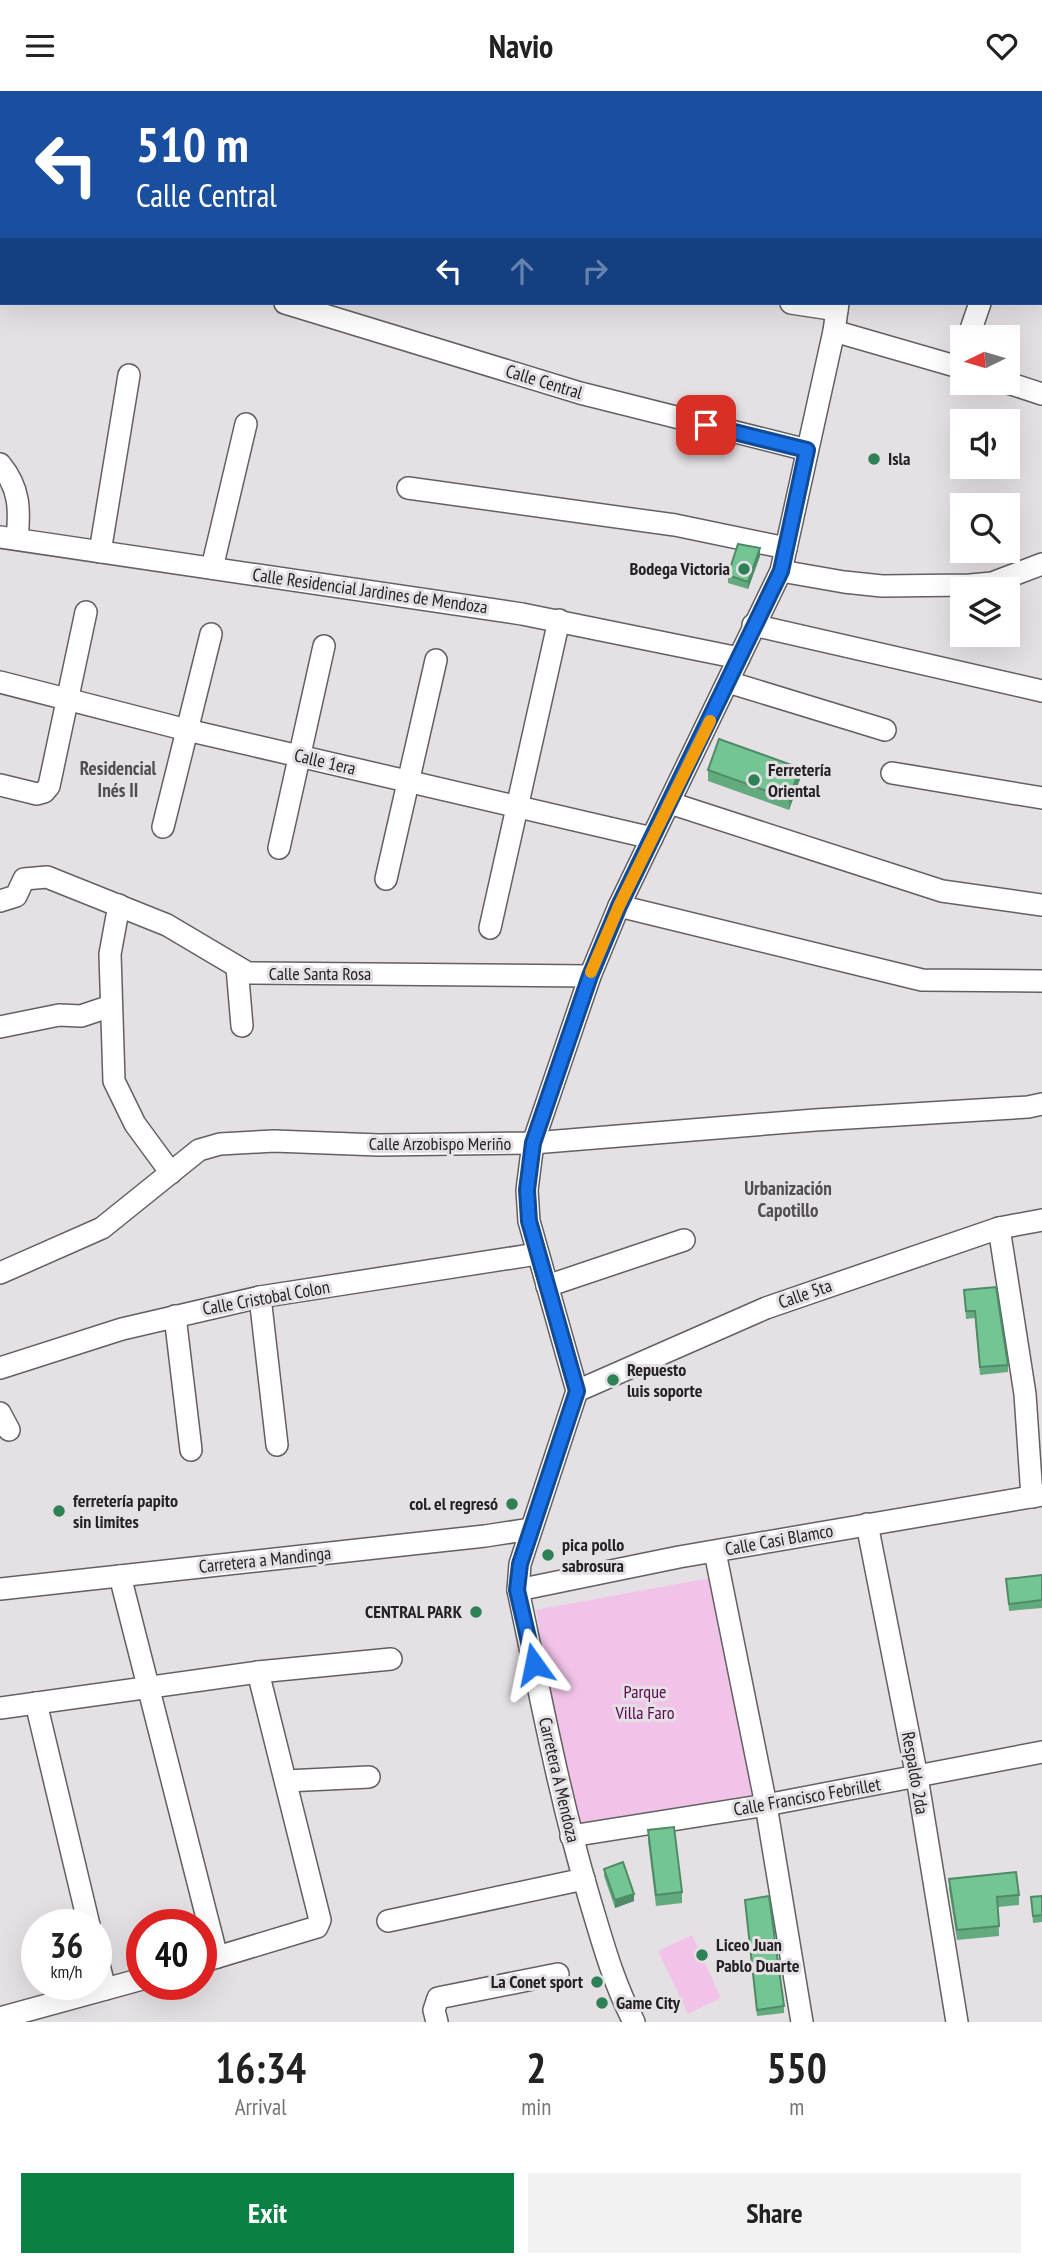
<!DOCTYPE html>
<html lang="en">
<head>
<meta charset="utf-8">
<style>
  body { margin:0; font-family:"PT Sans Narrow",sans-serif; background:#f2f2f2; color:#222; height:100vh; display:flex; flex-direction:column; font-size:26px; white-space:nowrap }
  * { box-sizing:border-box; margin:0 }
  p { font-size:23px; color:#767676 }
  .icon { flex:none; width:38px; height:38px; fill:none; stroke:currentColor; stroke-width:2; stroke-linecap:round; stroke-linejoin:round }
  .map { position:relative; height:1931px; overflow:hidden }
  .drawer { display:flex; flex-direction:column; background:#fff; flex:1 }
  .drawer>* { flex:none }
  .hud { position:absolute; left:0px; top:0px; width:1043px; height:214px; box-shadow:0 7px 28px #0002; background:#1a4fa0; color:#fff; overflow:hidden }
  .needle { width:46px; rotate:265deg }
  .buttons { position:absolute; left:950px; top:234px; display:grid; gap:14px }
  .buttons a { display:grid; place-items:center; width:70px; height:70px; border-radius:0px; background:#fff; box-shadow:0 7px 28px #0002; font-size:35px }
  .speed { position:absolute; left:21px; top:1818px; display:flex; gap:14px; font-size:35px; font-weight:700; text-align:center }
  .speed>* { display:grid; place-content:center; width:91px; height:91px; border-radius:50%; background:#fff; box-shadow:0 7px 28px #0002; line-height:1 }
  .speed small { font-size:18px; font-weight:400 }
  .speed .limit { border:10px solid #d22; background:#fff; color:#111 }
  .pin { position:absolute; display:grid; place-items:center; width:60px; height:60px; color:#fff; margin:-30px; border-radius:14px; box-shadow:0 4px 10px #0006 }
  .me { position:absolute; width:77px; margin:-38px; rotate:348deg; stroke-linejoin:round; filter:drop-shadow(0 0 5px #0008) }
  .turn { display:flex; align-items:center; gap:24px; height:147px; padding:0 21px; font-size:32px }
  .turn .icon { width:91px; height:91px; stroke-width:2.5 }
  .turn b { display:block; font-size:49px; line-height:60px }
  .lanes { display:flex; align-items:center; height:66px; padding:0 21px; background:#0003; justify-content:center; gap:35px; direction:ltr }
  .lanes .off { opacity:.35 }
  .eta { display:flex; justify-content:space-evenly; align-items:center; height:119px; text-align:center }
  .eta b { font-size:42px; font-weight:600; line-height:49px }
  .action { display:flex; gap:14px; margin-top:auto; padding:14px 21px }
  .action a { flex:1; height:80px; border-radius:0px; background:#0b8043; color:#fff; font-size:28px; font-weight:600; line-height:80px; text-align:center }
  .action a+a { background:#f2f2f2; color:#222 }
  header { display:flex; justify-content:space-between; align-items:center; height:91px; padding:0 21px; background:#fff; font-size:32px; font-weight:600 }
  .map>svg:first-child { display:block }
  .green { fill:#f2c3e8 }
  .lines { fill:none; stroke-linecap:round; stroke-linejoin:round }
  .minor-casing { stroke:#635f62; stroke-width:24 }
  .minor { stroke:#fff; stroke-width:21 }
  .wall { fill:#63aa7f }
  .shaded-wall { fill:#508b68 }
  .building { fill:#73c694; stroke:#508b68; stroke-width:2 }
  .route-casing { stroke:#114b97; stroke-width:18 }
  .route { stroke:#1a73e8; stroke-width:12 }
  .slow { stroke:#f59e0b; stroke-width:12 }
  .poi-dot { fill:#2d8154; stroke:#e5e0e4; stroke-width:2.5 }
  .labels { text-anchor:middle; stroke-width:6; stroke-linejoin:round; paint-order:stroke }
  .street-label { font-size:18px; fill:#242224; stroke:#e5e0e4 }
  .poi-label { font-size:18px; font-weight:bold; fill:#242224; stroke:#e5e0e4; text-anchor:start }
  .park-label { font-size:18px; fill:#5a0551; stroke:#e5e0e4 }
  .neighbourhood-label { font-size:19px; font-weight:bold; fill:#514d50; stroke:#e5e0e4 }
</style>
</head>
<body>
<header><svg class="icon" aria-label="menu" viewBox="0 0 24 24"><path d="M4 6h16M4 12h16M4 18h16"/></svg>Navio<svg class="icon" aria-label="heart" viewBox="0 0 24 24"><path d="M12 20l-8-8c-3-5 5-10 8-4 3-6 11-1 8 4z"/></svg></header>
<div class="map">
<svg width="1042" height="1931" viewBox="0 0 1042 1931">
  <rect width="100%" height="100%" fill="#e5e0e4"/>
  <!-- green -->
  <g class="green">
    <path d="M 715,1486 L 754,1704 L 576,1737 L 536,1519 Z"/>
    <path d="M 692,1844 L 721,1907 L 688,1923 L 658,1860 Z"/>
  </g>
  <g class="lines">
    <!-- minor casing -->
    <g class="minor-casing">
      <g id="minor">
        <path d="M 409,0 L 413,2"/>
        <path d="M 627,0 L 627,2"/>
        <path d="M 837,0 L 837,2"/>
        <path d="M 185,2 L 186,0"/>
        <path d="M 0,3 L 2,3"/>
        <path d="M 1041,31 L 1042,29"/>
        <path d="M 0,157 L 2,157"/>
        <path d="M 1041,167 L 1042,167"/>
        <path d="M 285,212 L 580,302 L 807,359"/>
        <path d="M 791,212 L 837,219"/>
        <path d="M 834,240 L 962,277"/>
        <path d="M 968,247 L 980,212"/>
        <path d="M 1008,292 L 1042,303"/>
        <path d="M 0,373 C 20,397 20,419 17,448"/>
        <path d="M 408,397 L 675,434 L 786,457"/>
        <path d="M 0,446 L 522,523 L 739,567"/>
        <path d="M 100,461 L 129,284"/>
        <path d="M 212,477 L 246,333"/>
        <path d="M 781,480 L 844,491 L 882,495 L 970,494 L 992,492 L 1042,473"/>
        <path d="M 753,534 L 1042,600"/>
        <path d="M 0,591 L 187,639 L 652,747"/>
        <path d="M 728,591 L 885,639"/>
        <path d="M 892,682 L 1042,707"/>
        <path d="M 0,694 L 37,703 L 44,701 L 49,695 L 86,521"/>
        <path d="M 670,712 L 942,800 L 1042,814"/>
        <path d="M 163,736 L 211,543"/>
        <path d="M 279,757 L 324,555"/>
        <path d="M 386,788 L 436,569"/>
        <path d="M 0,810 L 16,805 L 24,788 L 47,786 L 167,834 L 248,882 L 590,885"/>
        <path d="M 119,814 L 110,863 L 114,990 L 135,1033 L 171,1082"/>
        <path d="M 619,815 L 922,889 L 1042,890"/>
        <path d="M 490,837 L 559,529"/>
        <path d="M 237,876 L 242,935"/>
        <path d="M 0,936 L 59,924 L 81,925 L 111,915"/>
        <path d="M 999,1137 L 1025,1303 L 1032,1406"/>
        <path d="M 0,1182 L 102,1137 L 199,1059 L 220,1053 L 274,1050 L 379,1054 L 533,1052 L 815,1029 L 1028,1016 L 1042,1013"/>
        <path d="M 547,1195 L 684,1149"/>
        <path d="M 260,1206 L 277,1354"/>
        <path d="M 175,1225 L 191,1359"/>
        <path d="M 0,1277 L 122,1238 L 260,1206 L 537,1163"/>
        <path d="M 577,1300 L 766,1217 L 999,1137 L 1042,1129"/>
        <path d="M 0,1322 L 9,1339"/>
        <path d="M 867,1433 L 917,1686 L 957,1931"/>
        <path d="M 715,1461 L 766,1714 L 802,1931"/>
        <path d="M 120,1485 L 217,1866"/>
        <path d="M 0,1498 L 485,1445 L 531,1438"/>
        <path d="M 518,1499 L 679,1466 L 1042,1404"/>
        <path d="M 36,1612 L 89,1834"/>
        <path d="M 0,1617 L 258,1581 L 391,1568"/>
        <path d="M 286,1690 L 369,1686"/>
        <path d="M 571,1745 L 766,1714 L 1042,1661"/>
        <path d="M 388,1830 L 584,1788"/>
        <path d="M 96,1862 L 105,1898"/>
        <path d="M 201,1871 L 317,1836 L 320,1829 L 258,1581"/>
        <path d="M 0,1927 L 142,1888"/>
        <path d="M 437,1931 L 434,1919 L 438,1907 L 558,1883"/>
        <path d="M 634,1931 C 613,1891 602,1849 589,1806 C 559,1705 540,1602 518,1499 L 520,1473 L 577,1300 L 529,1130 L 527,1099 L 533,1052 L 590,885 L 619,815 L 781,480 L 834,240 L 838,212"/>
      </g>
    </g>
    <!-- minor -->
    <use href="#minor" class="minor"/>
  </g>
  <!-- wall -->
  <g class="wall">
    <path d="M 760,465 L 748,498 L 728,492 L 728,484 Z"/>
    <path d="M 708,679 L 800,688 L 789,719 L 708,690 Z"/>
    <path d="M 964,1199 L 1008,1274 L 1008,1281 L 980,1284 L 975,1227 L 966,1228 Z"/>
    <path d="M 1042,1484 L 1042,1517 L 1009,1520 L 1006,1488 Z"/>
    <path d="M 648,1739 L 682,1801 L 682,1812 L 656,1815 L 648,1750 Z"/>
    <path d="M 604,1778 L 634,1810 L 615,1817 L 604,1785 Z"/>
    <path d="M 949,1788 L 1019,1804 L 1019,1814 L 998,1816 L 999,1845 L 957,1849 L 949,1798 Z"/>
    <path d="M 1042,1805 L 1042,1831 L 1033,1832 L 1031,1806 Z"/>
    <path d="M 745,1809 L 784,1915 L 784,1922 L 757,1925 Z"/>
  </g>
  <!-- shaded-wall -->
  <g class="shaded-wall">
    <path d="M 760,457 L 760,465 L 748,498 L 748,491 Z"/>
    <path d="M 800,677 L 800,688 L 789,719 L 789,708 Z"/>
    <path d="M 634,1803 L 634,1810 L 615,1817 L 615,1809 Z"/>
  </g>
  <!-- building -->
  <g class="building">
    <path d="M 738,453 L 760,457 L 748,491 L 728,484 Z"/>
    <path d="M 719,648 L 800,677 L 789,708 L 708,679 Z"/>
    <path d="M 996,1196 L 1008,1274 L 980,1276 L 975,1220 L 966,1220 L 964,1199 Z"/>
    <path d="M 1042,1484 L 1042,1509 L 1009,1513 L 1006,1488 Z"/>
    <path d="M 674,1736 L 682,1801 L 656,1804 L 648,1739 Z"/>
    <path d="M 623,1771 L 634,1803 L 615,1809 L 604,1778 Z"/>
    <path d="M 1016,1781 L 1019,1804 L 997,1806 L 999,1835 L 957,1839 L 949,1788 Z"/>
    <path d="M 769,1805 L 784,1915 L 757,1919 L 745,1809 Z"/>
    <path d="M 1042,1805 L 1042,1824 L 1033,1825 L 1031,1806 Z"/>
  </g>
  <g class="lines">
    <!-- route casing -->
    <g class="route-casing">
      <path id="route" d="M 534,1573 L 517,1499 L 520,1473 L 577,1300 L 529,1130 L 527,1099 L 533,1052 L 590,885 L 619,815 L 781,480 L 807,359 L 706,334"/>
    </g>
    <!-- route -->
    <use href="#route" class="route"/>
    <!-- slow -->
    <path class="slow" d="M 591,881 L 619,815 L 710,630"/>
  </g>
  <!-- markers -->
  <g class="poi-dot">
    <circle cx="874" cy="368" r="7"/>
    <circle cx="744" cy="478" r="7"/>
    <circle cx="754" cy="689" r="7"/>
    <circle cx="613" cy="1289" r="7"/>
    <circle cx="512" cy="1413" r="7"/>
    <circle cx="59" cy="1420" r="7"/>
    <circle cx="548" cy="1464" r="7"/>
    <circle cx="476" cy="1521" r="7"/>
    <circle cx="702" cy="1864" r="7"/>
    <circle cx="597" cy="1891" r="7"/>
    <circle cx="602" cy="1912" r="7"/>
  </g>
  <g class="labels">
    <!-- street labels -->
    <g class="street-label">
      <text transform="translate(544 291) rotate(17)" y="6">Calle Central</text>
      <text transform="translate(370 500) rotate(8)" y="6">Calle Residencial Jardines de Mendoza</text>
      <text transform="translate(325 671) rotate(13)" y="6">Calle 1era</text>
      <text x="320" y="889">Calle Santa Rosa</text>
      <text x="440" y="1059">Calle Arzobispo Meriño</text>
      <text transform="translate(805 1203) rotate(-19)" y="6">Calle 5ta</text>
      <text transform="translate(266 1207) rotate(-10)" y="6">Calle Cristobal Colon</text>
      <text transform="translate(779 1449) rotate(-10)" y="6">Calle Casi Blamco</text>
      <text transform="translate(265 1469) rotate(-6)" y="6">Carretera a Mandinga</text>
      <text transform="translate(915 1682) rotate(80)" y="6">Respaldo 2da</text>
      <text transform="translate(559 1689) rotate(77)" y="6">Carretera A Mendoza</text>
      <text transform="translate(807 1706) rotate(-10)" y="6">Calle Francisco Febrillet</text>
    </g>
    <!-- poi labels -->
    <g class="poi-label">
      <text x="888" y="374">Isla</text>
      <text x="730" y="484" text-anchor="end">Bodega Victoria</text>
      <text x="768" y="685">Ferretería<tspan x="768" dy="21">Oriental</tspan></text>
      <text x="627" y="1285">Repuesto<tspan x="627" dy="21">luis soporte</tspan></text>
      <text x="73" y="1416">ferretería papito<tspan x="73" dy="21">sin limites</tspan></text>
      <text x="498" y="1419" text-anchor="end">col. el regresó</text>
      <text x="562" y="1460">pica pollo<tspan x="562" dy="21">sabrosura</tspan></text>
      <text x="462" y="1527" text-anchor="end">CENTRAL PARK</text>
      <text x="716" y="1860">Liceo Juan<tspan x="716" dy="21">Pablo Duarte</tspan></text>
      <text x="583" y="1897" text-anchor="end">La Conet sport</text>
      <text x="616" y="1918">Game City</text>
    </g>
    <!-- park labels -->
    <g class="park-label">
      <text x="645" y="1607">Parque<tspan x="645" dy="21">Villa Faro</tspan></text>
    </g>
    <!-- neighbourhood labels -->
    <g class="neighbourhood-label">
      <text x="118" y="684">Residencial<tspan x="118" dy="22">Inés II</tspan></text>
      <text x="788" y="1104">Urbanización<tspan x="788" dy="22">Capotillo</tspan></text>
    </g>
  </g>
</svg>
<div class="buttons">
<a><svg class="needle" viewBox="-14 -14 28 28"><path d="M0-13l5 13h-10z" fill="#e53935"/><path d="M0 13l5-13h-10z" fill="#767676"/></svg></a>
<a><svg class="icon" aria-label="sound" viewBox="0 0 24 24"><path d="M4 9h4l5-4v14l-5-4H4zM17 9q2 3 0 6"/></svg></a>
<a><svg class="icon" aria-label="search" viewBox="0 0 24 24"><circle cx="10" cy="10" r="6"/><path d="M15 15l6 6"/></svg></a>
<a><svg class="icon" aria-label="layers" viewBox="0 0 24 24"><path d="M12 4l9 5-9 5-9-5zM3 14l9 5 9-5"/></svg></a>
</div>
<div class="speed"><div>36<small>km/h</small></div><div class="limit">40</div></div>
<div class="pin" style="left:706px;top:334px;background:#d93025"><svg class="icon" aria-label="arrive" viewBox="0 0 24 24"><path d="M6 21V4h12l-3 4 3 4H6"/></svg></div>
<svg class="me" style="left:534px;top:1573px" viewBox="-20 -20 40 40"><path d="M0-17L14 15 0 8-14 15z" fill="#1a73e8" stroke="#fff" stroke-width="4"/></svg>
<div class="hud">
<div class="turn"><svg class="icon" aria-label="left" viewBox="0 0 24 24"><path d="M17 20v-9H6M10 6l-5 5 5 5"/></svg><div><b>510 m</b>Calle Central</div></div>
<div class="lanes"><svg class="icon" aria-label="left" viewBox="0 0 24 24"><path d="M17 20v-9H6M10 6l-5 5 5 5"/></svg><svg class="icon off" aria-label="ahead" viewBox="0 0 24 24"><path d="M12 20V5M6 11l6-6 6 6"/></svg><svg class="icon off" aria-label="right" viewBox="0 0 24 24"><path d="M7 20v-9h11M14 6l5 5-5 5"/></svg></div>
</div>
</div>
<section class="drawer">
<div class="eta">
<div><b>16:34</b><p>Arrival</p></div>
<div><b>2</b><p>min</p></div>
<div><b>550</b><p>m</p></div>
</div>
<div class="action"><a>Exit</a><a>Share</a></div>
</section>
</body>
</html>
